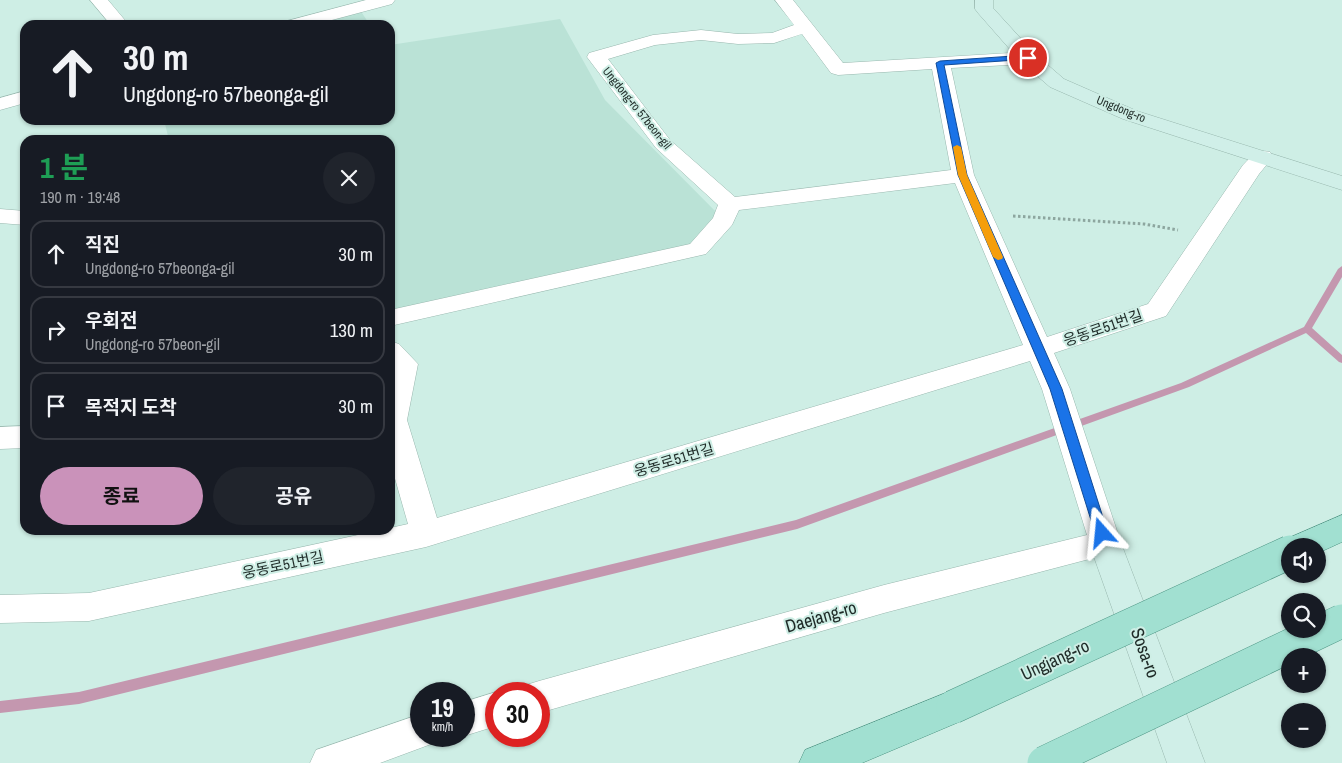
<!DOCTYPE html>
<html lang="ko">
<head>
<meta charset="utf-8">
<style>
  body { margin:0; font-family:"Archivo Narrow","Noto Sans KR",sans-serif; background:#20242c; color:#f1f3f6; height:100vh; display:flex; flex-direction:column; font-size:19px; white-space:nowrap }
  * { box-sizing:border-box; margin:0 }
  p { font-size:16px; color:#9ea1a6 }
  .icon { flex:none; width:28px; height:28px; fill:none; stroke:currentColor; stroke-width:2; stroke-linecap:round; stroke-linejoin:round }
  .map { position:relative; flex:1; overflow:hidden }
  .drawer { position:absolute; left:20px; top:135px; width:375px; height:400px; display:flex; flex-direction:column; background:#171b24; border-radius:15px; box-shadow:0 1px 4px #0004 }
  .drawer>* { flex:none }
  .banner { position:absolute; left:20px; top:20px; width:375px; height:105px; border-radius:15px; box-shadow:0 1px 4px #0004; background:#171b24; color:#f1f3f6; overflow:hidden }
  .tools { position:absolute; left:1281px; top:538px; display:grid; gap:10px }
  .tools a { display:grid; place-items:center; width:45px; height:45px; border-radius:50%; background:#171b24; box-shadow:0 1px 4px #0004; font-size:25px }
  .speed { position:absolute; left:410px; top:682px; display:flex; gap:10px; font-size:25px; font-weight:700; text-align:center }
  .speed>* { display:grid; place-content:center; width:65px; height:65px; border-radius:50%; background:#171b24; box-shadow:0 1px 4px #0004; line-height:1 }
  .speed small { font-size:12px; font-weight:400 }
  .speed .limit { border:8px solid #d22; background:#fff; color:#111 }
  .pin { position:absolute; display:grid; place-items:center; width:42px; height:42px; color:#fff; margin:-21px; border:2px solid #fff; border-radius:50%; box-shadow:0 1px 5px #0007 }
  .me { position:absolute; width:55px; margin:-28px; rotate:342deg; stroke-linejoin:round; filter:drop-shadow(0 0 4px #0008) }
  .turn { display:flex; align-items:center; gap:18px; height:105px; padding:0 20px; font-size:22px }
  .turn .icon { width:65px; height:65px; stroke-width:2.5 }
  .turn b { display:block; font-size:35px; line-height:42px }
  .round { display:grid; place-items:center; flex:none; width:52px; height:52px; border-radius:26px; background:#20242c }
  .headline { display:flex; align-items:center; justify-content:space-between; height:85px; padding:0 20px }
  h1 { font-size:30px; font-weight:700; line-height:38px; color:#1e9e55 }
  .button { display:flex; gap:10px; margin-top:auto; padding:10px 20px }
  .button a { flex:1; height:58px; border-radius:30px; background:#ca92ba; color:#111; font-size:20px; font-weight:700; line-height:58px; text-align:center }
  .button a+a { background:#20242c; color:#f1f3f6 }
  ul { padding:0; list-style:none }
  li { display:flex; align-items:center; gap:15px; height:68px; margin:0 10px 8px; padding:0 10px; border:2px solid #363941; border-radius:15px }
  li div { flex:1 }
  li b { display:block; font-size:19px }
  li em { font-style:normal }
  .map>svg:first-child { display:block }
  .built { fill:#bae2d6 }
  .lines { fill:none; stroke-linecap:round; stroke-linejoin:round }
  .stream { fill:#c497af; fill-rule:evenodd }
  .street-casing { stroke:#98b7ae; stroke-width:1 }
  .secondary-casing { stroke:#98b7ae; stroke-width:1 }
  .primary-casing { stroke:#4b9382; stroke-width:1 }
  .path { stroke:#8da69f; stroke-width:3; stroke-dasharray:2.5 2.5; stroke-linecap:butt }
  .street { fill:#fff; fill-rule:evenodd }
  .secondary { fill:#d0efe8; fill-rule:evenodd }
  .primary { fill:#a1e0d1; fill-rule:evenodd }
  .primary-bridge-casing { stroke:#4b9382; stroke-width:34; stroke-linecap:butt }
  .primary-bridge { stroke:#a1e0d1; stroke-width:33 }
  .route { fill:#1a73e8; stroke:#114b97 }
  .slow { fill:#f59e0b }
  .labels { text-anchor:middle; stroke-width:4; stroke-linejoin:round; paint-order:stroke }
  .far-street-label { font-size:12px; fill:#1f2b28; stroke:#ceeee5 }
  .street-label { font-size:15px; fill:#1f2b28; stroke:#ceeee5 }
  .near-street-label { font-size:18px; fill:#1f2b28; stroke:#ceeee5 }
</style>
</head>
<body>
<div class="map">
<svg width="1342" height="763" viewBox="0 0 1342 763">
  <rect width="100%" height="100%" fill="#ceeee5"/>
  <!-- built -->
  <g class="built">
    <path d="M 358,7 L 370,25 L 293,25 Z"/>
    <path d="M 560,19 L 605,100 L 724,220 L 698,249 L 390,318 L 390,140 L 169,140 L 164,120 L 390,120 L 390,45 Z"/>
  </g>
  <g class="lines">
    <!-- stream -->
    <path class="stream" d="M 1342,266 L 1342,277 L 1312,328 L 1342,355 L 1342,363 L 1339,362 L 1306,333 L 1189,387 L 797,529 L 79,704 L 0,713 L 0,701 L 79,692 L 796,520 L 1181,383 L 1304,327 L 1338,269 Z"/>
    <!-- street casing -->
    <g class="street-casing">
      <g id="street">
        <path d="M 90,0 L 108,0 L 129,25 L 111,25 Z"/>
        <path d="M 366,0 L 395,0 L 392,4 L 313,25 L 284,25 L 287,21 Z"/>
        <path d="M 775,0 L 793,0 L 843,63 L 1028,52 L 1035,54 L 1037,58 L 1035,62 L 1028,64 L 951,68 L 974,175 L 1047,337 L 1148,304 L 1243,165 C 1252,156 1256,149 1270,152 L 1273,157 L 1259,174 L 1166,316 L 1054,353 L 1070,389 L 1121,543 L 1116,552 L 884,613 L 539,713 L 539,694 L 522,694 L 526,685 L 539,681 L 884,585 L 1087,535 L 1042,389 L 1030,361 L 426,547 L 89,621 L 0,623 L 0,595 L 89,593 L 381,530 L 390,530 L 390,528 L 408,524 L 390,461 L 390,341 L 399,344 L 418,364 L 407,420 L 437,518 L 1023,345 L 955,183 L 739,210 L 732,225 L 706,254 L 390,326 L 390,310 L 690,244 L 713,218 L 718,205 L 656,148 L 587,57 L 589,53 L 653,35 L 701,30 L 738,34 L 772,33 L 794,25 ZM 802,34 L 831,73 L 838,75 L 932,69 L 951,170 L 735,197 L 670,140 L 608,59 L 655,45 L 701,40 L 738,44 L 774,43 Z"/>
        <path d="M 25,91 L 25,103 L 0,110 L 0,98 Z"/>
        <path d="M 0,209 L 25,211 L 25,225 L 0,223 Z"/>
        <path d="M 25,426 L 25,448 L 0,449 L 0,427 Z"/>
        <path d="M 496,692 L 500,694 L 496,694 L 496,726 L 464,736 L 464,702 Z"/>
        <path d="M 421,714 L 421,736 L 437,736 L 434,743 L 380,763 L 310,763 L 316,750 Z"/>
      </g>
    </g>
    <!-- secondary casing -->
    <g class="secondary-casing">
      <g id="secondary">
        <path d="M 975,0 L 993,0 L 993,8 L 1035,54 L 1064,79 L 1137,111 L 1342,176 L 1342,190 L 1123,119 L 1050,87 L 1021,62 L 978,13 L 975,9 Z"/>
        <path d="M 1105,530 L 1116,534 L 1121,543 L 1205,763 L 1167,763 L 1089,543 L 1094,534 Z"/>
      </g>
    </g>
    <!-- primary casing -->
    <g class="primary-casing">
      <g id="primary">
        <path d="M 1342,515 L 1342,542 L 1318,553 L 1318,546 L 1290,546 L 1290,554 L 1286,546 L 1291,537 Z"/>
        <path d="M 953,690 L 966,695 L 971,707 L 966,719 L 862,763 L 799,763 L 805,750 Z"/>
      </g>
    </g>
    <!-- path -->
    <path class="path" d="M 1013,216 L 1144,224 L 1178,230"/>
    <!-- street -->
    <use href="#street" class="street"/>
    <!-- secondary -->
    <use href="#secondary" class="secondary"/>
    <!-- primary -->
    <use href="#primary" class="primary"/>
    <!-- primary-bridge casing -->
    <g class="primary-bridge-casing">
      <g id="primary-bridge">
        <path d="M 953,707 L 1290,552"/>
        <path d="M 1044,763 L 1342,621"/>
      </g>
    </g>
    <!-- primary-bridge -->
    <use href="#primary-bridge" class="primary-bridge"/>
  </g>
  <!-- route -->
  <path class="route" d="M 1028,55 L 1031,56 L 1031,59 L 944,65 L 967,175 L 1062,389 L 1108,533 L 1106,537 L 1102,538 L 1097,537 L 1095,533 L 1050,389 L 958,175 L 936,63 L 940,61 Z"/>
  <!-- slow -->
  <path class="slow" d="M 957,145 L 961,147 L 967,175 L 1003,257 L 1002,259 L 998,260 L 993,257 L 958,175 L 953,147 Z"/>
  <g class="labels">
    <!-- far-street labels -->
    <g class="far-street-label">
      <text transform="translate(637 108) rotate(51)" y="4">Ungdong-ro 57beon-gil</text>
      <text transform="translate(1121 109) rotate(22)" y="4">Ungdong-ro</text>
    </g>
    <!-- street labels -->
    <g class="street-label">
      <text transform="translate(1103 328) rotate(-19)" y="5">웅동로51번길</text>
      <text transform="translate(674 460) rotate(-17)" y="5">웅동로51번길</text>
      <text transform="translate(283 565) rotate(-12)" y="5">웅동로51번길</text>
    </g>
    <!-- near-street labels -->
    <g class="near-street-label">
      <text transform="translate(821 617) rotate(-16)" y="6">Daejang-ro</text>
      <text transform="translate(1145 653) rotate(70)" y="6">Sosa-ro</text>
      <text transform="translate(1055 660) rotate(-25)" y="6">Ungjang-ro</text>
    </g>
  </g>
</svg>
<div class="tools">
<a><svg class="icon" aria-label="sound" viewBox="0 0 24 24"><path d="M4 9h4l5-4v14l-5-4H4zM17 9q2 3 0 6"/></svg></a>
<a><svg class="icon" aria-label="search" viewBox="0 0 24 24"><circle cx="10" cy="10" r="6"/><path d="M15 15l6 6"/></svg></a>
<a>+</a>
<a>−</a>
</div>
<div class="speed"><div>19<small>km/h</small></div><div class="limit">30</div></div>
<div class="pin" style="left:1028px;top:58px;background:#d93025"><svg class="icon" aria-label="arrive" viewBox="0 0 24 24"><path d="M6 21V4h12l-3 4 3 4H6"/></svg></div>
<svg class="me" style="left:1102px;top:533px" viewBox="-20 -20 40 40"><path d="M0-17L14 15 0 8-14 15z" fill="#1a73e8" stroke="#fff" stroke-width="4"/></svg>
<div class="banner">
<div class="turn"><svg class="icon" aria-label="ahead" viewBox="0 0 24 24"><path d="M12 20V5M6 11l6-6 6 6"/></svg><div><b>30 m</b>Ungdong-ro 57beonga-gil</div></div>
</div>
<section class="drawer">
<div class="headline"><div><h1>1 분</h1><p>190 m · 19:48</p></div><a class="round"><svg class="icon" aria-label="close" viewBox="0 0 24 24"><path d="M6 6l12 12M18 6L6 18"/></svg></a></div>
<ul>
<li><svg class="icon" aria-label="ahead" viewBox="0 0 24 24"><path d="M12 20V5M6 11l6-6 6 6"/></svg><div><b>직진</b><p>Ungdong-ro 57beonga-gil</p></div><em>30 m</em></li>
<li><svg class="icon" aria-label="right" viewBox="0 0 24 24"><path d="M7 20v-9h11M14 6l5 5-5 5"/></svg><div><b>우회전</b><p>Ungdong-ro 57beon-gil</p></div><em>130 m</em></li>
<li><svg class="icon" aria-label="arrive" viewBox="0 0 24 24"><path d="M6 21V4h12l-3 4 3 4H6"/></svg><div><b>목적지 도착</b></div><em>30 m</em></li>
</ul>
<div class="button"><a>종료</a><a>공유</a></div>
</section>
</div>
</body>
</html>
